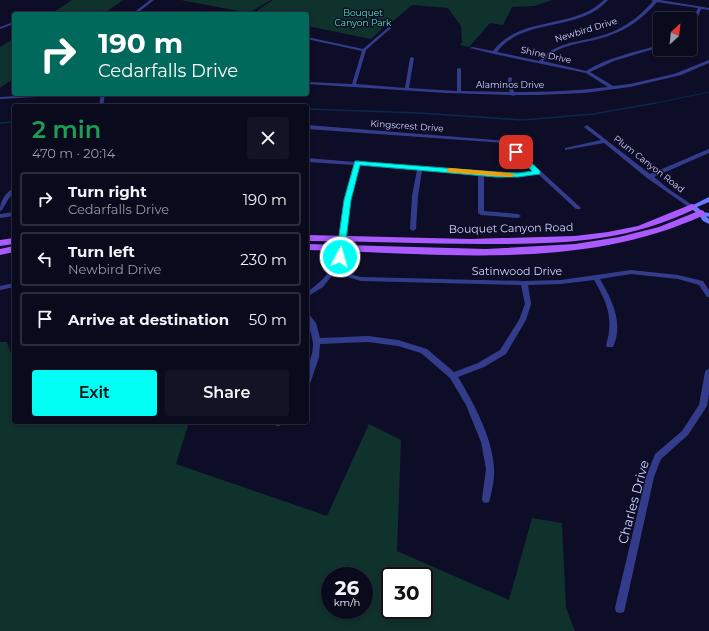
<!DOCTYPE html>
<html lang="en">
<head>
<meta charset="utf-8">
<style>
  body { margin:0; font-family:Montserrat,sans-serif; background:#131326; color:#f1f3f6; height:100vh; display:flex; flex-direction:column; font-size:15px; white-space:nowrap }
  * { box-sizing:border-box; margin:0 }
  p { font-size:13px; color:#999aa4 }
  .icon { flex:none; width:22px; height:22px; fill:none; stroke:currentColor; stroke-width:2; stroke-linecap:round; stroke-linejoin:round }
  .map { position:relative; flex:1; overflow:hidden }
  .panel { position:absolute; left:12px; top:104px; width:297px; height:320px; display:flex; flex-direction:column; background:#0a0a1d; border-radius:4px; box-shadow:0 2px 6px #0003,0 0 0 1px #2a2b3b }
  .panel>* { flex:none }
  .hud { position:absolute; left:12px; top:12px; width:297px; height:84px; border-radius:4px; box-shadow:0 2px 6px #0003,0 0 0 1px #2a2b3b; background:#00695c; color:#fff; overflow:hidden }
  .needle { width:26px; rotate:27deg }
  .buttons { position:absolute; left:653px; top:12px; display:grid; gap:8px }
  .buttons a { display:grid; place-items:center; width:44px; height:44px; border-radius:4px; background:#0a0a1d; box-shadow:0 2px 6px #0003,0 0 0 1px #2a2b3b; font-size:20px }
  .speed { position:absolute; left:321px; top:567px; display:flex; gap:8px; font-size:20px; font-weight:700; text-align:center }
  .speed>* { display:grid; place-content:center; width:52px; height:52px; border-radius:50%; background:#0a0a1d; box-shadow:0 2px 6px #0003,0 0 0 1px #2a2b3b; line-height:1 }
  .speed small { font-size:10px; font-weight:400 }
  .speed .limit { border:2px solid #111; border-radius:6px; background:#fff; color:#111 }
  .pin { position:absolute; display:grid; place-items:center; width:34px; height:34px; color:#fff; margin:-17px; border-radius:8px; box-shadow:0 2px 6px #0006 }
  .me { position:absolute; width:44px; margin:-22px; rotate:6deg; stroke-linejoin:round; filter:drop-shadow(0 0 3px #0008) }
  .turn { display:flex; align-items:center; gap:14px; height:84px; padding:0 20px; font-size:18px }
  .turn .icon { width:52px; height:52px; stroke-width:2.5 }
  .turn b { display:block; font-size:28px; line-height:34px }
  .round { display:grid; place-items:center; flex:none; width:42px; height:42px; border-radius:4px; background:#131326 }
  .summary { display:flex; align-items:center; justify-content:space-between; height:68px; padding:0 20px }
  h1 { font-size:24px; font-weight:600; line-height:30px; color:#1e9e55 }
  .button { display:flex; gap:8px; margin-top:auto; padding:8px 20px }
  .button a { flex:1; height:46px; border-radius:4px; background:#00fef5; color:#111; font-size:16px; font-weight:600; line-height:46px; text-align:center }
  .button a+a { background:#131326; color:#f1f3f6 }
  ul { padding:0; list-style:none }
  li { display:flex; align-items:center; gap:12px; height:54px; margin:0 8px 6px; padding:0 12px; border:2px solid #2a2b3b; border-radius:4px }
  li div { flex:1 }
  li b { display:block; font-size:15px }
  li em { font-style:normal }
  .map>svg:first-child { display:block }
  .green { fill:#0f322c; fill-rule:evenodd }
  .lines { fill:none; stroke-linecap:round; stroke-linejoin:round }
  .stream-far1 { stroke:#072a4c; stroke-width:1 }
  .stream { stroke:#072a4c; stroke-width:1.5 }
  .street { fill:#333c8b; fill-rule:evenodd }
  .secondary { fill:#6a7bff; fill-rule:evenodd }
  .primary { fill:#ab5aff; fill-rule:evenodd }
  .route { fill:#00fef5; stroke:#00a59f }
  .slow { fill:#f59e0b }
  .labels { text-anchor:middle; stroke-width:3; stroke-linejoin:round; paint-order:stroke }
  .far-park-label { font-size:9px; fill:#53ebb0; stroke:#0e0d27 }
  .far-street-label { font-size:9px; fill:#d3d4ff; stroke:#0e0d27 }
  .street-label { font-size:11px; fill:#d3d4ff; stroke:#0e0d27 }
  .near-street-label { font-size:13px; fill:#d3d4ff; stroke:#0e0d27 }
</style>
</head>
<body>
<div class="map">
<svg width="709" height="631" viewBox="0 0 709 631">
  <rect width="100%" height="100%" fill="#0e0d27"/>
  <!-- green -->
  <g class="green">
    <path d="M 72,0 L 123,0 L 103,14 L 51,14 Z"/>
    <path d="M 181,0 L 271,0 L 249,13 Z"/>
    <path d="M 273,0 L 552,0 L 534,6 L 512,7 L 503,25 L 490,23 L 469,47 L 460,45 L 462,42 L 461,26 L 448,8 L 412,5 L 392,22 L 382,25 L 381,30 L 371,39 L 307,26 L 307,14 L 252,14 Z"/>
    <path d="M 14,38 L 14,78 L 0,88 L 0,47 Z"/>
    <path d="M 0,342 L 7,342 L 14,363 L 14,422 L 189,422 L 176,464 L 327,516 L 369,424 L 401,440 L 397,551 L 509,600 L 532,518 L 562,523 L 566,608 L 575,631 L 0,631 ZM 330,576 L 364,576 L 364,610 L 330,610 ZM 390,576 L 424,576 L 424,610 L 390,610 Z"/>
  </g>
  <g class="lines">
    <!-- stream-far1 -->
    <path class="stream-far1" d="M 651,104 L 709,92"/>
    <!-- stream -->
    <g class="stream">
      <path d="M 307,109 L 419,113 L 523,120 L 593,114 L 656,103"/>
      <path d="M 0,123 L 14,122"/>
    </g>
    <!-- street -->
    <g class="street">
      <path d="M 150,0 L 154,0 L 136,14 L 132,14 Z"/>
      <path d="M 604,0 L 608,0 C 579,33 524,16 497,52 L 539,61 C 556,42 575,43 597,37 C 620,31 638,19 653,1 L 651,0 L 660,0 L 709,8 L 709,10 L 701,9 L 696,22 L 690,26 L 690,23 L 692,21 L 698,8 L 657,2 C 641,21 622,33 598,39 C 578,44 558,45 543,61 L 586,71 C 608,57 636,52 660,45 L 660,47 L 614,61 L 590,72 L 613,86 L 630,84 L 674,74 L 709,60 L 709,63 L 681,75 L 630,87 L 584,93 L 538,95 L 515,95 L 513,96 L 511,95 L 446,93 L 307,84 L 307,82 L 352,84 L 362,51 L 307,39 L 307,37 L 363,49 L 390,26 L 391,26 L 391,28 L 366,50 L 356,84 L 405,88 L 410,58 L 412,57 L 414,58 L 409,88 L 457,91 L 457,69 L 459,68 L 461,69 L 461,91 L 510,92 L 508,86 L 508,78 L 510,77 L 512,78 L 512,86 L 514,92 C 546,92 577,91 608,87 L 586,73 L 494,54 L 470,48 L 472,47 L 493,51 C 520,15 574,30 604,0 Z"/>
      <path d="M 30,12 L 31,12 L 33,13 L 28,14 Z"/>
      <path d="M 14,22 L 14,24 L 0,29 L 0,27 Z"/>
      <path d="M 47,94 L 75,94 L 73,95 L 0,99 L 0,97 Z"/>
      <path d="M 101,94 L 105,94 L 103,106 L 99,106 Z"/>
      <path d="M 307,125 L 508,141 L 581,208 L 580,209 L 576,209 L 538,174 L 518,177 L 484,176 L 484,211 L 518,214 L 521,216 L 518,218 L 481,215 L 478,213 L 478,175 L 422,171 L 418,196 L 416,229 L 413,231 L 410,229 L 412,196 L 417,170 L 360,166 L 351,196 L 343,254 L 336,270 L 361,277 L 524,281 L 561,280 L 631,270 L 678,275 L 703,281 L 709,290 L 709,297 L 707,297 L 699,285 L 678,279 L 631,274 L 600,279 C 612,300 624,323 613,347 L 607,347 L 606,345 C 614,319 607,302 594,280 L 561,284 L 528,285 L 531,304 L 526,320 L 506,354 L 484,367 L 458,377 C 474,404 492,436 494,468 C 495,478 492,489 490,499 L 489,502 L 486,503 L 483,502 L 482,499 L 486,469 L 481,442 L 466,405 L 450,378 L 421,353 L 398,346 L 368,342 L 320,344 L 319,357 L 311,381 L 310,383 L 307,384 C 307,380 306,375 307,371 C 309,362 313,354 313,344 C 312,333 307,324 307,314 L 309,314 L 316,323 L 320,338 L 368,336 L 398,340 L 427,349 L 454,372 L 478,363 L 500,350 L 519,320 L 525,304 L 521,285 L 361,281 L 334,273 L 323,287 L 307,297 L 307,292 C 315,286 322,281 328,273 C 342,253 340,225 344,201 C 346,189 350,177 354,165 L 307,162 L 307,158 L 355,162 L 358,160 L 360,161 L 361,163 L 418,167 L 420,166 L 422,168 C 460,171 497,176 535,172 L 505,143 L 307,129 Z"/>
      <path d="M 587,125 L 650,174 L 709,149 L 709,153 L 654,177 L 670,190 L 694,206 L 694,208 L 690,208 L 647,178 L 604,143 L 565,150 L 565,148 L 601,140 L 585,128 L 584,127 Z"/>
      <path d="M 14,188 L 14,193 L 9,198 L 2,210 L 0,211 C 0,201 5,193 14,188 Z"/>
      <path d="M 14,212 L 14,216 L 0,218 L 0,214 Z"/>
      <path d="M 14,283 L 14,287 L 0,290 L 0,286 Z"/>
      <path d="M 709,369 L 709,394 L 707,406 L 688,435 L 661,459 L 654,477 L 625,608 L 624,612 L 620,613 L 616,612 L 615,608 L 646,477 L 655,454 L 682,431 L 699,405 L 705,372 L 706,370 Z"/>
      <path d="M 274,422 L 283,422 C 281,426 279,427 275,425 Z"/>
    </g>
    <!-- secondary -->
    <path class="secondary" d="M 709,197 L 709,202 L 697,207 L 703,212 L 709,213 L 709,217 L 706,216 L 709,219 L 709,224 L 703,221 L 698,214 L 689,207 Z"/>
    <!-- primary -->
    <g class="primary">
      <path d="M 692,204 L 695,205 L 695,209 C 625,243 559,244 482,244 C 424,244 366,241 307,241 L 307,235 L 470,239 L 575,236 L 608,232 L 638,226 Z"/>
      <path d="M 701,210 L 704,211 L 704,215 C 581,272 438,253 307,250 L 307,244 L 486,249 L 575,244 L 619,237 L 659,227 Z"/>
      <path d="M 14,238 L 14,244 L 0,246 L 0,240 Z"/>
      <path d="M 14,246 L 14,252 L 0,255 L 0,249 Z"/>
    </g>
  </g>
  <!-- route -->
  <path class="route" d="M 514,151 L 519,151 L 540,171 L 540,174 L 518,177 L 496,177 L 360,165 L 351,200 L 344,257 L 340,260 L 336,257 L 344,200 L 355,161 L 496,172 L 518,173 L 532,171 L 514,154 Z"/>
  <!-- slow -->
  <path class="slow" d="M 450,168 L 511,173 L 515,175 L 511,177 L 447,172 L 447,169 Z"/>
  <g class="labels">
    <!-- far-park labels -->
    <g class="far-park-label">
      <text x="363" y="16">Bouquet<tspan x="363" dy="10">Canyon Park</tspan></text>
    </g>
    <!-- far-street labels -->
    <g class="far-street-label">
      <text transform="translate(586 30) rotate(-17)" y="3">Newbird Drive</text>
      <text transform="translate(546 55) rotate(12)" y="3">Shine Drive</text>
      <text x="510" y="88">Alaminos Drive</text>
      <text transform="translate(407 126) rotate(4)" y="3">Kingscrest Drive</text>
      <text transform="translate(649 164) rotate(38)" y="3">Plum Canyon Road</text>
    </g>
    <!-- street labels -->
    <g class="street-label">
      <text transform="translate(511 228) rotate(-1)" y="4">Bouquet Canyon Road</text>
      <text x="517" y="275">Satinwood Drive</text>
    </g>
    <!-- near-street labels -->
    <g class="near-street-label">
      <text transform="translate(633 502) rotate(-75)" y="5">Charles Drive</text>
    </g>
  </g>
</svg>
<div class="buttons">
<a><svg class="needle" viewBox="-14 -14 28 28"><path d="M0-13l5 13h-10z" fill="#e53935"/><path d="M0 13l5-13h-10z" fill="#999aa4"/></svg></a>
</div>
<div class="speed"><div>26<small>km/h</small></div><div class="limit">30</div></div>
<div class="pin" style="left:516px;top:152px;background:#d93025"><svg class="icon" aria-label="arrive" viewBox="0 0 24 24"><path d="M6 21V4h12l-3 4 3 4H6"/></svg></div>
<svg class="me" style="left:340px;top:257px" viewBox="-20 -20 40 40"><circle r="17" fill="#00fef5" stroke="#fff" stroke-width="3"/><path d="M0-11L8 9 0 5-8 9z" fill="#fff"/></svg>
<div class="hud">
<div class="turn"><svg class="icon" aria-label="right" viewBox="0 0 24 24"><path d="M7 20v-9h11M14 6l5 5-5 5"/></svg><div><b>190 m</b>Cedarfalls Drive</div></div>
</div>
<section class="panel">
<div class="summary"><div><h1>2 min</h1><p>470 m · 20:14</p></div><a class="round"><svg class="icon" aria-label="close" viewBox="0 0 24 24"><path d="M6 6l12 12M18 6L6 18"/></svg></a></div>
<ul>
<li><svg class="icon" aria-label="right" viewBox="0 0 24 24"><path d="M7 20v-9h11M14 6l5 5-5 5"/></svg><div><b>Turn right</b><p>Cedarfalls Drive</p></div><em>190 m</em></li>
<li><svg class="icon" aria-label="left" viewBox="0 0 24 24"><path d="M17 20v-9H6M10 6l-5 5 5 5"/></svg><div><b>Turn left</b><p>Newbird Drive</p></div><em>230 m</em></li>
<li><svg class="icon" aria-label="arrive" viewBox="0 0 24 24"><path d="M6 21V4h12l-3 4 3 4H6"/></svg><div><b>Arrive at destination</b></div><em>50 m</em></li>
</ul>
<div class="button"><a>Exit</a><a>Share</a></div>
</section>
</div>
</body>
</html>
